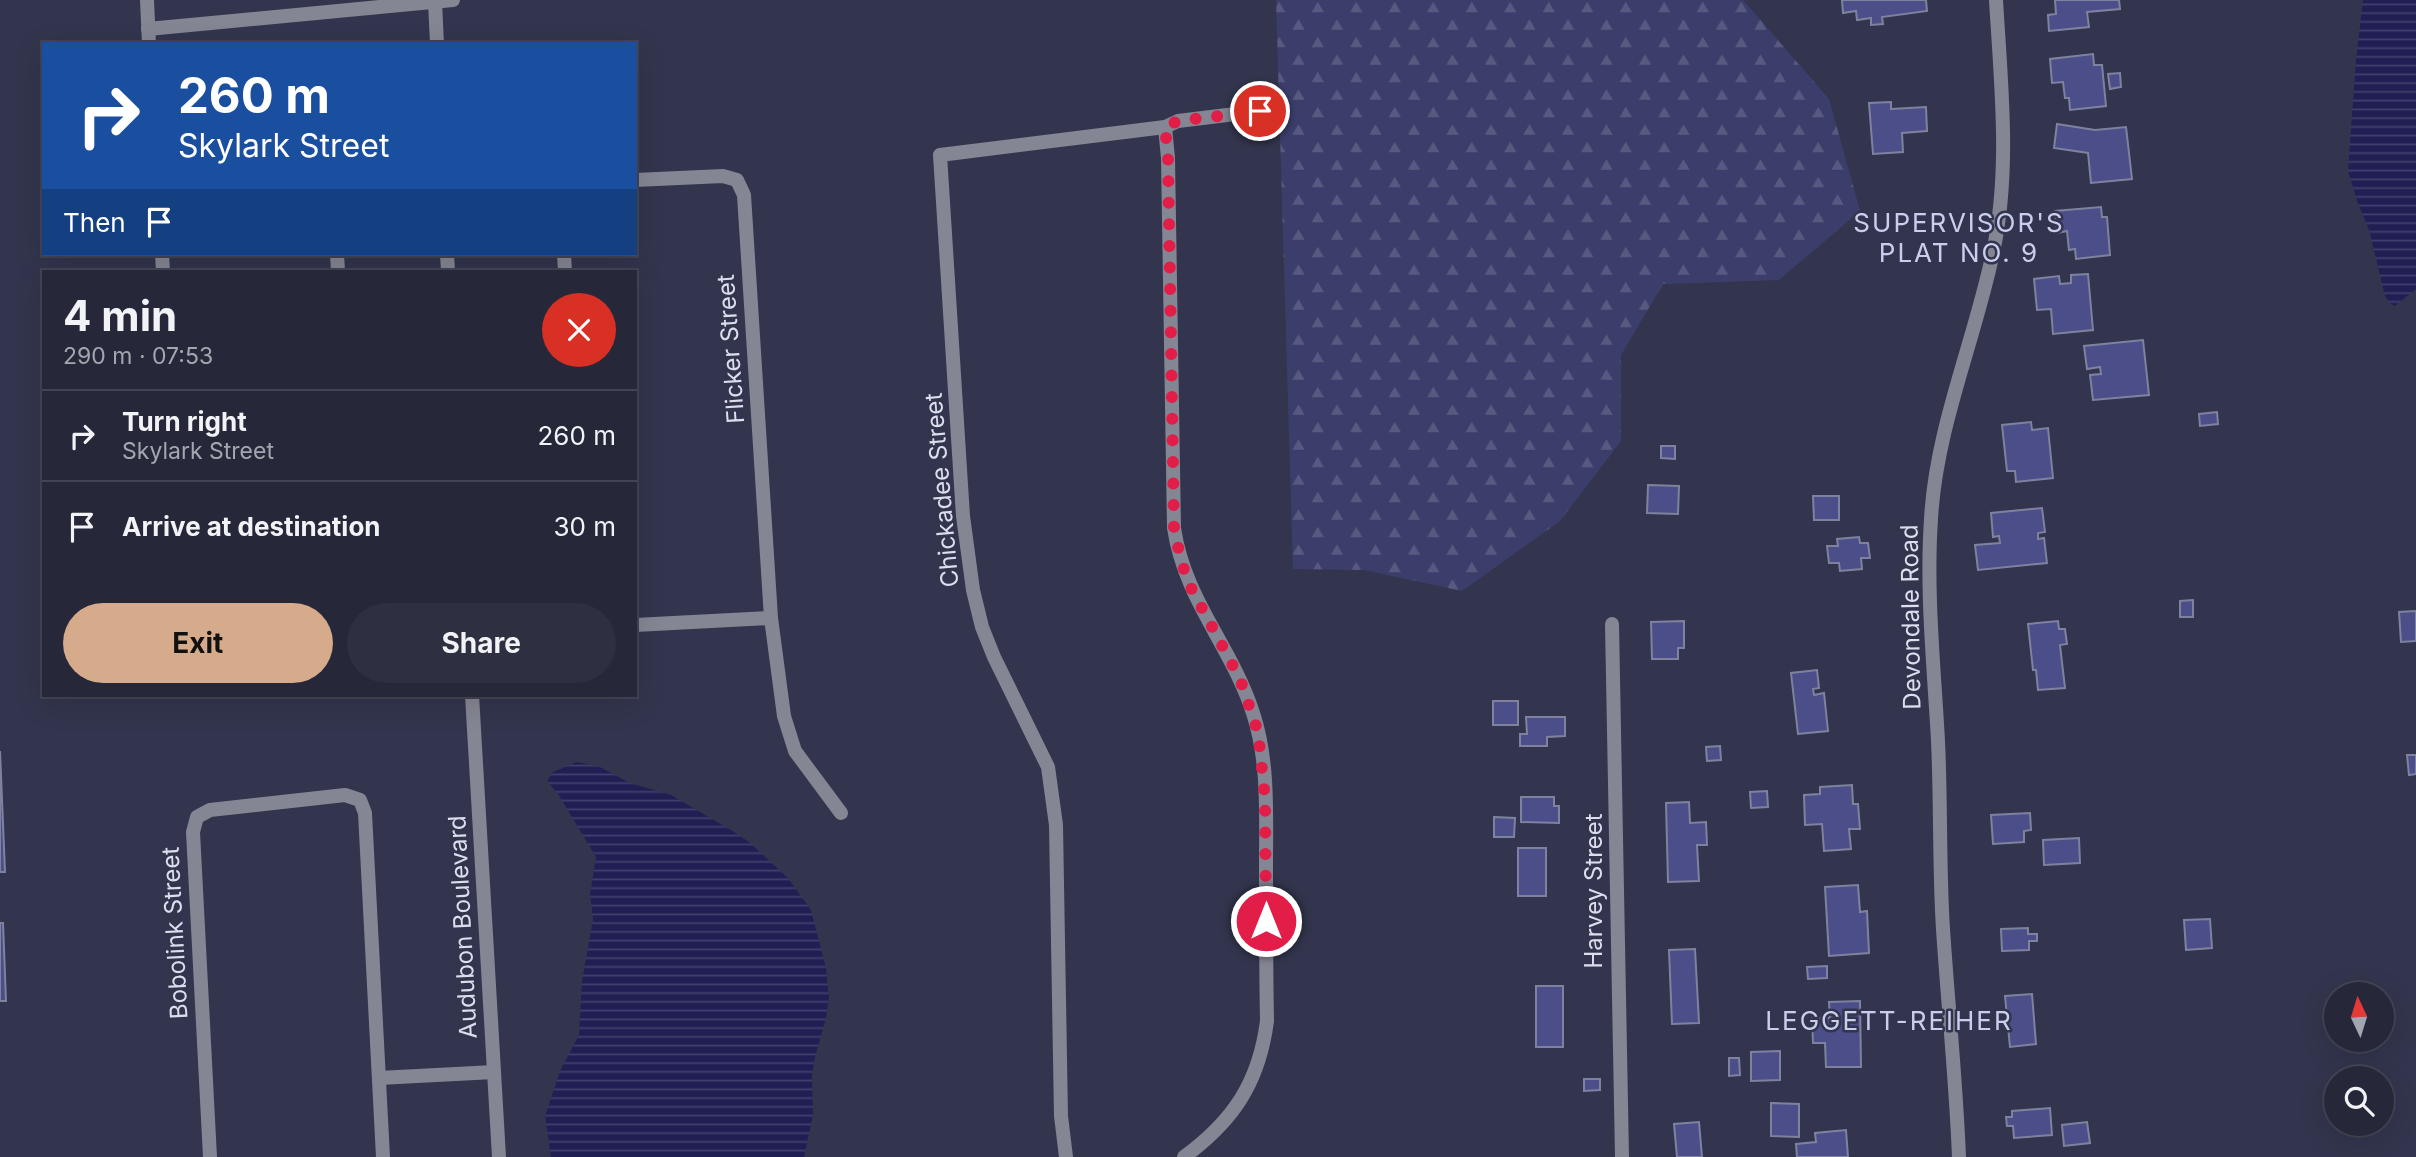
<!DOCTYPE html>
<html lang="en">
<head>
<meta charset="utf-8">
<style>
  body { margin:0; font-family:Inter,sans-serif; background:#2e3042; color:#f1f3f6; height:100vh; display:flex; flex-direction:column; font-size:26px; white-space:nowrap }
  * { box-sizing:border-box; margin:0 }
  p { font-size:23px; color:#a4a6af }
  .icon { flex:none; width:38px; height:38px; fill:none; stroke:currentColor; stroke-width:2; stroke-linecap:round; stroke-linejoin:round }
  .map { position:relative; flex:1; overflow:hidden }
  .panel { position:absolute; left:42px; top:270px; width:595px; height:427px; display:flex; flex-direction:column; background:#26283a; border-radius:0px; box-shadow:0 7px 28px #0002,0 0 0 2px #424454 }
  .panel>* { flex:none }
  .guide { position:absolute; left:42px; top:42px; width:595px; height:214px; border-radius:0px; box-shadow:0 7px 28px #0002,0 0 0 2px #424454; background:#1a4fa0; color:#fff; overflow:hidden }
  .needle { width:46px; rotate:356deg }
  .buttons { position:absolute; left:2324px; top:982px; display:grid; gap:14px }
  .buttons a { display:grid; place-items:center; width:70px; height:70px; border-radius:50%; background:#26283a; box-shadow:0 7px 28px #0002,0 0 0 2px #424454; font-size:35px }
  .pin { position:absolute; display:grid; place-items:center; width:60px; height:60px; color:#fff; margin:-30px; border:4px solid #fff; border-radius:50%; box-shadow:0 2px 7px #0007 }
  .me { position:absolute; width:77px; margin:-38px; rotate:0deg; stroke-linejoin:round; filter:drop-shadow(0 0 5px #0008) }
  .turn { display:flex; align-items:center; gap:24px; height:147px; padding:0 21px; font-size:32px }
  .turn .icon { width:91px; height:91px; stroke-width:2.5 }
  .turn b { display:block; font-size:49px; line-height:60px }
  .then { display:flex; align-items:center; height:66px; padding:0 21px; background:#0003; gap:14px; font-size:26px }
  .round { display:grid; place-items:center; flex:none; width:74px; height:74px; border-radius:37px; background:#2e3042 }
  .headline { display:flex; align-items:center; justify-content:space-between; height:119px; padding:0 21px }
  h1 { font-size:42px; font-weight:700; line-height:52px }
  .cta { display:flex; gap:14px; margin-top:auto; padding:14px 21px }
  .cta a { flex:1; height:80px; border-radius:42px; background:#d6ab8b; color:#111; font-size:28px; font-weight:700; line-height:80px; text-align:center }
  .cta a+a { background:#2e3042; color:#f1f3f6 }
  ul { padding:0; list-style:none }
  li { display:flex; align-items:center; gap:21px; height:91px; padding:0 21px; border-top:2px solid #424454 }
  li div { flex:1 }
  li b { display:block; font-size:26px }
  li em { font-style:normal }
  .map>svg:first-child { display:block }
  .forest { fill:url(#forest-firs) }
  .water { fill:url(#water-rules) }
  .building { fill:#4b4e88; stroke:#7f829f; stroke-width:2 }
  .lines { fill:none; stroke-linecap:round; stroke-linejoin:round }
  .street { stroke:#858693; stroke-width:14 }
  .route { stroke:#e11d48; stroke-width:12; stroke-dasharray:0 21.6 }
  .labels { text-anchor:middle; stroke-width:5; stroke-linejoin:round; paint-order:stroke }
  .street-label { font-size:24px; fill:#dcdeee; stroke:#32354d }
  .neighbourhood-label { font-size:26px; letter-spacing:2px; fill:#caceed; stroke:#32354d }
</style>
</head>
<body>
<div class="map">
<svg width="2416" height="1157" viewBox="0 0 2416 1157">
  <defs>
    <pattern id="forest-firs" width="22" height="20" patternUnits="userSpaceOnUse" patternTransform="scale(1.75)"><rect width="22" height="20" fill="#3b3e6b"/><path d="M5 1l3.5 6h-7zM16 11l3.5 6h-7z" fill="#575980"/></pattern>
    <pattern id="water-rules" width="6" height="5" patternUnits="userSpaceOnUse" patternTransform="scale(1.75)"><rect width="6" height="5" fill="#201f54"/><path d="M0 2.5h6" fill="none" stroke="#403f6d"/></pattern>
  </defs>
  <rect width="100%" height="100%" fill="#32354d"/>
  <!-- forest -->
  <path class="forest" d="M 1276,0 L 1743,0 L 1829,99 L 1860,211 L 1779,280 L 1663,284 L 1621,355 L 1621,441 L 1560,521 L 1462,591 L 1364,570 L 1293,569 Z"/>
  <!-- water -->
  <g class="water">
    <path d="M 2363,0 L 2416,0 L 2416,289 L 2395,306 L 2389,303 L 2385,296 L 2369,230 L 2357,201 L 2348,171 L 2356,59 Z"/>
    <path d="M 577,762 L 600,767 L 630,783 L 671,795 L 731,830 L 749,842 L 788,878 L 811,910 L 826,968 L 829,998 L 826,1018 L 815,1057 L 812,1076 L 813,1115 L 804,1157 L 551,1157 L 545,1116 L 560,1071 L 579,1035 L 582,981 L 593,919 L 590,894 L 596,857 L 558,794 L 547,781 L 553,772 Z"/>
  </g>
  <!-- building -->
  <g class="building">
    <path d="M 1842,0 L 1926,0 L 1927,11 L 1882,17 L 1883,24 L 1871,25 L 1871,18 L 1857,20 L 1856,11 L 1843,13 Z"/>
    <path d="M 2055,0 L 2119,0 L 2120,9 L 2087,12 L 2089,27 L 2049,31 L 2048,15 L 2056,14 Z"/>
    <path d="M 2093,54 L 2094,65 L 2102,65 L 2106,106 L 2070,110 L 2069,98 L 2065,98 L 2063,82 L 2052,83 L 2050,59 Z"/>
    <path d="M 2120,73 L 2121,87 L 2110,89 L 2108,74 Z"/>
    <path d="M 1891,102 L 1891,109 L 1926,107 L 1927,131 L 1902,133 L 1903,152 L 1873,154 L 1869,103 Z"/>
    <path d="M 2057,124 L 2095,130 L 2126,127 L 2132,179 L 2091,183 L 2088,153 L 2054,148 Z"/>
    <path d="M 2101,207 L 2102,217 L 2107,217 L 2110,255 L 2076,259 L 2075,249 L 2069,250 L 2067,231 L 2057,233 L 2055,211 Z"/>
    <path d="M 2088,274 L 2093,330 L 2053,334 L 2051,309 L 2037,310 L 2034,279 L 2059,276 L 2060,284 L 2071,283 L 2071,275 Z"/>
    <path d="M 2143,340 L 2149,395 L 2093,400 L 2090,375 L 2101,374 L 2100,367 L 2087,369 L 2084,346 Z"/>
    <path d="M 2217,412 L 2218,424 L 2200,426 L 2199,414 Z"/>
    <path d="M 2031,422 L 2032,430 L 2048,428 L 2053,478 L 2016,482 L 2015,471 L 2007,471 L 2002,425 Z"/>
    <path d="M 1661,446 L 1675,446 L 1675,459 L 1661,458 Z"/>
    <path d="M 1648,485 L 1679,486 L 1678,514 L 1647,513 Z"/>
    <path d="M 1813,496 L 1839,496 L 1839,520 L 1814,520 Z"/>
    <path d="M 2042,508 L 2045,532 L 2038,533 L 2038,539 L 2044,538 L 2047,563 L 1978,570 L 1975,545 L 2000,543 L 1999,536 L 1993,537 L 1991,513 Z"/>
    <path d="M 1859,537 L 1860,543 L 1868,543 L 1870,558 L 1861,558 L 1862,569 L 1840,571 L 1839,563 L 1829,563 L 1827,546 L 1838,546 L 1837,539 Z"/>
    <path d="M 2193,600 L 2193,617 L 2180,617 L 2180,601 Z"/>
    <path d="M 2416,611 L 2416,641 L 2401,642 L 2399,612 Z"/>
    <path d="M 1684,621 L 1684,648 L 1678,648 L 1678,659 L 1652,659 L 1651,622 Z"/>
    <path d="M 2058,621 L 2059,629 L 2065,629 L 2067,644 L 2060,645 L 2065,688 L 2038,690 L 2036,670 L 2033,670 L 2028,624 Z"/>
    <path d="M 1817,670 L 1819,688 L 1813,689 L 1814,695 L 1824,693 L 1828,731 L 1798,734 L 1791,673 Z"/>
    <rect x="1493" y="701" width="25" height="24"/>
    <path d="M 1526,717 L 1565,717 L 1565,736 L 1547,737 L 1547,746 L 1520,746 L 1520,734 L 1527,734 Z"/>
    <path d="M 1720,746 L 1721,760 L 1707,761 L 1706,747 Z"/>
    <path d="M 0,751 L 5,872 L 0,872 Z"/>
    <path d="M 2407,755 L 2416,755 L 2416,774 L 2409,775 Z"/>
    <path d="M 1852,785 L 1853,804 L 1858,804 L 1860,829 L 1849,829 L 1851,849 L 1824,851 L 1822,824 L 1805,825 L 1804,795 L 1820,794 L 1820,787 Z"/>
    <path d="M 1767,791 L 1768,807 L 1751,808 L 1750,792 Z"/>
    <path d="M 1521,797 L 1554,797 L 1554,806 L 1559,806 L 1559,823 L 1521,822 Z"/>
    <path d="M 1689,802 L 1690,823 L 1706,822 L 1707,845 L 1697,845 L 1699,881 L 1668,882 L 1666,803 Z"/>
    <path d="M 2030,813 L 2031,830 L 2024,831 L 2024,842 L 1993,844 L 1991,815 Z"/>
    <path d="M 1494,817 L 1515,818 L 1514,837 L 1494,837 Z"/>
    <path d="M 2079,838 L 2080,863 L 2044,865 L 2043,840 Z"/>
    <rect x="1518" y="848" width="28" height="48"/>
    <path d="M 1858,885 L 1860,912 L 1867,911 L 1869,953 L 1829,956 L 1825,887 Z"/>
    <path d="M 2210,919 L 2212,948 L 2186,950 L 2184,920 Z"/>
    <path d="M 0,923 L 3,923 L 6,1001 L 0,1001 Z"/>
    <path d="M 2028,928 L 2028,934 L 2037,934 L 2037,941 L 2029,941 L 2029,950 L 2002,951 L 2001,929 Z"/>
    <path d="M 1695,949 L 1699,1023 L 1672,1024 L 1669,950 Z"/>
    <path d="M 1827,966 L 1827,978 L 1808,979 L 1807,967 Z"/>
    <rect x="1536" y="986" width="27" height="61"/>
    <path d="M 2032,994 L 2036,1044 L 2010,1047 L 2005,996 Z"/>
    <path d="M 1860,1001 L 1861,1067 L 1826,1067 L 1825,1043 L 1813,1043 L 1812,1018 L 1830,1018 L 1829,1002 Z"/>
    <path d="M 1780,1051 L 1780,1080 L 1751,1081 L 1751,1052 Z"/>
    <path d="M 1729,1058 L 1739,1058 L 1740,1075 L 1729,1076 Z"/>
    <path d="M 1584,1079 L 1600,1079 L 1600,1090 L 1584,1091 Z"/>
    <path d="M 1771,1103 L 1799,1104 L 1799,1137 L 1771,1136 Z"/>
    <path d="M 2050,1108 L 2052,1135 L 2014,1138 L 2013,1126 L 2007,1126 L 2006,1117 L 2012,1117 L 2012,1111 Z"/>
    <path d="M 1699,1122 L 1702,1157 L 1677,1157 L 1674,1124 Z"/>
    <path d="M 2087,1122 L 2090,1143 L 2064,1146 L 2062,1125 Z"/>
    <path d="M 1846,1130 L 1848,1157 L 1797,1157 L 1796,1144 L 1816,1142 L 1815,1133 Z"/>
  </g>
  <g class="lines">
    <!-- street -->
    <g class="street">
      <path d="M 147,0 L 149,44"/>
      <path d="M 435,2 L 437,44"/>
      <path d="M 148,29 L 453,0"/>
      <path d="M 1165,127 L 1168,158 L 1174,528 C 1185,601 1231,645 1253,713 C 1269,761 1266,816 1266,867 C 1266,918 1266,970 1267,1021 C 1259,1083 1233,1121 1184,1157"/>
      <path d="M 635,180 L 723,176 L 737,180 L 744,195 L 771,618 L 784,716 L 795,751 L 841,813"/>
      <path d="M 162,254 L 163,271"/>
      <path d="M 337,254 L 338,271"/>
      <path d="M 447,254 L 448,271"/>
      <path d="M 564,254 L 565,271"/>
      <path d="M 1612,624 L 1622,1157"/>
      <path d="M 635,625 L 771,618"/>
      <path d="M 472,695 L 499,1157"/>
      <path d="M 379,1078 L 494,1072"/>
      <path d="M 210,1157 L 193,832 L 197,817 L 210,810 L 345,795 L 360,800 L 365,813 L 383,1157"/>
      <path d="M 1066,1157 L 1061,1116 L 1056,825 L 1048,767 L 994,657 L 982,627 L 973,590 L 963,516 L 940,155 L 1165,127 L 1178,121 L 1260,111"/>
      <path d="M 1959,1157 C 1956,1081 1948,1005 1943,929 C 1939,867 1941,804 1938,741 C 1934,667 1926,593 1931,519 C 1936,429 1973,345 1992,257 C 2011,173 2001,85 1996,0"/>
    </g>
  </g>
  <g class="lines">
    <!-- route -->
    <path class="route" d="M 1260,111 L 1178,121 L 1165,127 L 1168,158 L 1174,528 L 1181,561 L 1190,586 L 1240,679 L 1258,732 L 1265,798 L 1266,921"/>
  </g>
  <g class="labels">
    <!-- street labels -->
    <g class="street-label">
      <text transform="translate(731 349) rotate(-94)" y="8">Flicker Street</text>
      <text transform="translate(942 490) rotate(-95)" y="8">Chickadee Street</text>
      <text transform="translate(1911 617) rotate(-91)" y="8">Devondale Road</text>
      <text transform="translate(1594 891) rotate(-90)" y="8">Harvey Street</text>
      <text transform="translate(463 927) rotate(-93)" y="8">Audubon Boulevard</text>
      <text transform="translate(175 933) rotate(-93)" y="8">Bobolink Street</text>
    </g>
    <!-- neighbourhood labels -->
    <g class="neighbourhood-label">
      <text x="1959" y="232">SUPERVISOR'S<tspan x="1959" dy="30">PLAT NO. 9</tspan></text>
      <text x="1889" y="1030">LEGGETT-REIHER</text>
    </g>
  </g>
</svg>
<div class="buttons">
<a><svg class="needle" viewBox="-14 -14 28 28"><path d="M0-13l5 13h-10z" fill="#e53935"/><path d="M0 13l5-13h-10z" fill="#a4a6af"/></svg></a>
<a><svg class="icon" aria-label="search" viewBox="0 0 24 24"><circle cx="10" cy="10" r="6"/><path d="M15 15l6 6"/></svg></a>
</div>
<div class="pin" style="left:1260px;top:111px;background:#d93025"><svg class="icon" aria-label="arrive" viewBox="0 0 24 24"><path d="M6 21V4h12l-3 4 3 4H6"/></svg></div>
<svg class="me" style="left:1266px;top:921px" viewBox="-20 -20 40 40"><circle r="17" fill="#e11d48" stroke="#fff" stroke-width="3"/><path d="M0-11L8 9 0 5-8 9z" fill="#fff"/></svg>
<div class="guide">
<div class="turn"><svg class="icon" aria-label="right" viewBox="0 0 24 24"><path d="M7 20v-9h11M14 6l5 5-5 5"/></svg><div><b>260 m</b>Skylark Street</div></div>
<div class="then">Then<svg class="icon" aria-label="arrive" viewBox="0 0 24 24"><path d="M6 21V4h12l-3 4 3 4H6"/></svg></div>
</div>
<section class="panel">
<div class="headline"><div><h1>4 min</h1><p>290 m · 07:53</p></div><a class="round" style="background:#d93025;color:#fff"><svg class="icon" aria-label="close" viewBox="0 0 24 24"><path d="M6 6l12 12M18 6L6 18"/></svg></a></div>
<ul>
<li><svg class="icon" aria-label="right" viewBox="0 0 24 24"><path d="M7 20v-9h11M14 6l5 5-5 5"/></svg><div><b>Turn right</b><p>Skylark Street</p></div><em>260 m</em></li>
<li><svg class="icon" aria-label="arrive" viewBox="0 0 24 24"><path d="M6 21V4h12l-3 4 3 4H6"/></svg><div><b>Arrive at destination</b></div><em>30 m</em></li>
</ul>
<div class="cta"><a>Exit</a><a>Share</a></div>
</section>
</div>
</body>
</html>
